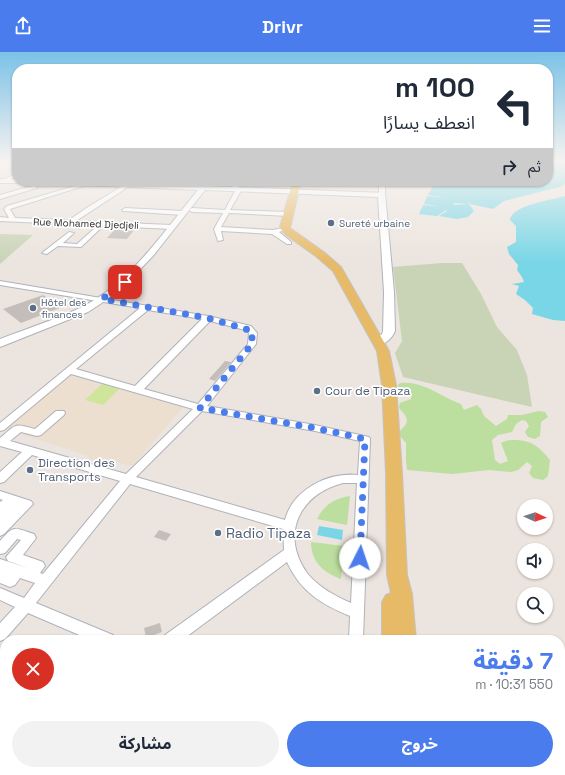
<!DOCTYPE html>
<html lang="ar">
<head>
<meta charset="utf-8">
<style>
  body { margin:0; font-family:"Space Grotesk","Noto Sans Arabic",sans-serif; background:#f2f2f3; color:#1f2937; direction:rtl; height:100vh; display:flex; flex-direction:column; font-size:15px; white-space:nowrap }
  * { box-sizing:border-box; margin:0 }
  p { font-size:13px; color:#747a83 }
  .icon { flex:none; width:22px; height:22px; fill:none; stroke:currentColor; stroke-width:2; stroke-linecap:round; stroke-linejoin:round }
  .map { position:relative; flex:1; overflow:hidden; direction:ltr }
  .drawer { position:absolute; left:0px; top:583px; width:565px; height:140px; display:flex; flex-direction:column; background:#fff; border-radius:16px 16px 0 0; box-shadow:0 1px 3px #0004; direction:rtl }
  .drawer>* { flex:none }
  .banner { position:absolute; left:12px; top:12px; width:541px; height:122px; border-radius:16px; box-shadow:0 1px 3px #0004; direction:rtl; background:#fff; color:#1f2937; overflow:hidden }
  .needle { width:26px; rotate:93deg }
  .buttons { position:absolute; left:517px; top:447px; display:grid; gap:8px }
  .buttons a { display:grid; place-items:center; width:36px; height:36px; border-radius:50%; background:#fff; box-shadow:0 1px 3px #0004; font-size:20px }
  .pin { position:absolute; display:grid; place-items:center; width:34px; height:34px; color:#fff; margin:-17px; border-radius:8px; box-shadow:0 2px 6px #0006 }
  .me { position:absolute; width:44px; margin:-22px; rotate:4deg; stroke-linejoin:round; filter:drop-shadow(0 0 3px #0008) }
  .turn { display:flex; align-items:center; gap:14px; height:84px; padding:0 12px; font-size:18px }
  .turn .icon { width:52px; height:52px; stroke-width:2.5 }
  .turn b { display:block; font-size:28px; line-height:34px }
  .then { display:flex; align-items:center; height:38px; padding:0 12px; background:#0003; gap:8px; font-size:15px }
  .round { display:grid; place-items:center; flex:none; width:42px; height:42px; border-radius:21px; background:#f2f2f3 }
  .overview { display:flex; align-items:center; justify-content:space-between; height:68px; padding:0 12px }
  h1 { font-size:24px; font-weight:700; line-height:30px; color:#4a7ced }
  .cta { display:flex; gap:8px; margin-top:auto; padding:8px 12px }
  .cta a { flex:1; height:46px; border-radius:24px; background:#4a7ced; color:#fff; font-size:16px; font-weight:700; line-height:46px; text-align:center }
  .cta a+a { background:#f2f2f3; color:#1f2937 }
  header { display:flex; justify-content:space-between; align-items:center; height:52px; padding:0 12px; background:#4a7ced; color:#fff; font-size:18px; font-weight:700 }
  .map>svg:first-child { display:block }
  .education { fill:#ecdfcf }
  .green { fill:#bcde9e }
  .cemetery { fill:#c9d4b6 }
  .pitch { fill:#cee59b }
  .water { fill:#79d6e6 }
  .building { fill:#c4beba }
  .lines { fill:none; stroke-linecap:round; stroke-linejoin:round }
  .street-casing { stroke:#aeb2ba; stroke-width:2 }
  .secondary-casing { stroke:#aeb2ba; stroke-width:2 }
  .primary-casing { stroke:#c4c4c4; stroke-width:2 }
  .street { fill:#fff; fill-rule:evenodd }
  .secondary { fill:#fff; fill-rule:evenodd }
  .primary { fill:#e7ba68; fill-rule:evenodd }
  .route { stroke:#4a7ced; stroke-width:7; stroke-dasharray:0 12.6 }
  .service-dot { fill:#5c6f8a; stroke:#fff; stroke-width:1.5 }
  .labels { text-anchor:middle; stroke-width:3.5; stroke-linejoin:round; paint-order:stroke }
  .far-street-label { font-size:10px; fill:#2b2b2b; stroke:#fff }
  .far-service-label { font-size:10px; fill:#4e5e75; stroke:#fff; text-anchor:start }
  .service-label { font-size:12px; fill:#4e5e75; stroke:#fff; text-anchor:start }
  .near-service-label { font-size:14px; fill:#4e5e75; stroke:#fff; text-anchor:start }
</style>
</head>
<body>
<header><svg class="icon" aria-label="menu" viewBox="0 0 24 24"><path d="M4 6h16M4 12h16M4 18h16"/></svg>Drivr<svg class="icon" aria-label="share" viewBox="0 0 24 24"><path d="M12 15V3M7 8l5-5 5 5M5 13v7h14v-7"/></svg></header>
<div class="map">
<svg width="565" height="723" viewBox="0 0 565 723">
  <rect width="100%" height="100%" fill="#ece4de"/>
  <!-- education -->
  <path class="education" d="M 70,322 L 186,352 L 132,414 L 105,407 L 99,407 L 97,410 L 88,407 L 89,404 L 4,377 Z"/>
  <!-- green -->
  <g class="green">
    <path d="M 400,331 C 423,328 441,345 461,352 L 464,358 L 477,353 L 481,357 L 484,364 L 496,374 L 507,367 L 508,363 L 522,363 L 539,359 L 545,360 L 548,365 L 541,370 L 540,384 L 535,387 L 528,385 L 525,380 L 529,374 L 526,369 L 522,368 L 516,372 L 512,380 L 498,383 L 492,388 L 495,408 L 500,412 L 508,409 L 501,391 C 506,388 510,388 516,388 C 533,389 539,395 550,408 L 548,424 L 543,428 L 533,426 L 529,421 L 532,414 L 527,410 L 518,418 L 511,420 L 489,418 L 452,422 L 407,418 L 406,409 L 406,391 L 399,383 L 399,380 C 411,369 408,366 399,356 L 400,351 L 411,347 L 411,345 L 401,341 L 398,336 L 398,333 Z"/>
    <path d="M 350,444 L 347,473 L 317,467 C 324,453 335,446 350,444 Z"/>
    <path d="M 311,490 L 344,494 L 341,527 C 324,521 311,510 311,490 Z"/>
  </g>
  <!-- cemetery -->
  <g class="cemetery">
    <path d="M 0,182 L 33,183 L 0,212 Z"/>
    <path d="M 442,211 L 462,211 L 481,242 L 497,275 L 517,298 L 527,323 L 532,355 L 403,325 L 395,301 L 402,289 L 393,215 Z"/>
  </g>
  <!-- pitch -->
  <path class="pitch" d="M 103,331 L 121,335 L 103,353 L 85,348 Z"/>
  <!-- water -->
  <g class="water">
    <path d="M 548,109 L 565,109 L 565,131 L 563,134 L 504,149 L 493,157 L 470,152 L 468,149 L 469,152 L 455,151 L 453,153 L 469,152 L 474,159 L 468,165 L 457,167 L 439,164 L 447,159 L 446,158 L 437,164 L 419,162 L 423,153 L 439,154 L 424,152 L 427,144 L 448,146 L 428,143 L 436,129 L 514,134 L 513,131 L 485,129 L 548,129 Z"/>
    <path d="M 565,144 L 565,269 L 553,268 L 532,262 L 533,256 L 525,248 L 516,242 L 519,234 L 512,232 L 524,230 L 522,225 L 517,218 L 518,213 L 509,202 L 507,195 L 516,190 L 516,174 L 510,168 C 512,153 552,148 565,144 Z"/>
    <path d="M 319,474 L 343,478 L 342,488 L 317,483 Z"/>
  </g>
  <!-- building -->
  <g class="building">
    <path d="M 116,176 L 135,177 L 127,187 L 107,186 Z"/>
    <path d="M 43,243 L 62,255 L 21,271 L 3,257 Z"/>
    <path d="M 225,309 L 231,310 L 215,329 L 209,327 Z"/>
    <path d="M 159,478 L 171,482 L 166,489 L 154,485 Z"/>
    <path d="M 160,571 L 162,580 L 146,586 L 144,576 Z"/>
  </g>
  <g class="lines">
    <!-- street casing -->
    <g class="street-casing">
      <g id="street">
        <path d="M 17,121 L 17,124 L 5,130 L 0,129 Z"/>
        <path d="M 224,129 L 230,129 L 242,137 L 230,158 L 288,160 L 291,162 L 288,164 L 229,161 L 221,175 L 273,178 L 287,175 L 287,177 L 279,180 L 291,190 L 291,192 L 287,192 L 272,182 L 221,179 L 223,188 L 218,189 L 214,177 L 223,161 L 192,160 L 189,158 L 192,156 L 225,158 L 236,137 Z"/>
        <path d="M 379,129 L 385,129 L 385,143 L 382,145 L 379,143 Z"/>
        <path d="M 88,130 L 93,131 L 10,157 L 15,166 L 69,168 L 88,155 L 129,130 L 132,132 L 131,133 L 76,169 L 172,173 L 175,175 L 172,177 L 0,169 L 0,165 L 9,166 L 4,157 L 7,154 Z"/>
        <path d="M 35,133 L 37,134 L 37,136 L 0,147 L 0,143 Z"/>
        <path d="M 125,156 L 183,159 L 186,161 L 183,163 L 123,159 L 122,158 Z"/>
        <path d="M 96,175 L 101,176 L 81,195 L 58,194 L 47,202 L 42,201 L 69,180 L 74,181 L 63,191 L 77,192 Z"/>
        <path d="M 0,229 L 208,264 L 251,274 L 257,281 L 256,292 L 207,354 L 315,373 L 369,385 L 370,387 L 363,588 L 349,588 L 350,564 C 321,552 301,540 287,510 L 182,588 L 163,588 L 165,583 L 284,498 L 283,477 L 130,432 L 36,551 L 113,583 L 115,588 L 91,588 L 28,561 L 5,587 L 0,589 L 0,571 L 15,555 L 0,548 L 0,536 L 24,546 L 35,531 L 20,526 L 15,533 L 10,535 L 0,531 L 0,519 L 8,521 L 0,519 L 0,507 L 28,516 L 8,509 L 6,505 L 21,488 L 17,487 L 5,501 L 0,502 L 0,489 C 15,472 14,476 34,482 L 36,486 L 23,503 L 43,510 L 45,514 L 40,521 L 43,522 L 120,429 L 32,403 L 4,430 L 0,431 L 0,420 L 22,400 L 0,394 L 0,386 C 17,372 13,371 35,377 L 56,359 L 64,359 L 65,361 L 64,363 L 41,383 L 37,384 L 21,380 L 10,389 L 126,422 L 193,357 L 71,322 L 4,378 L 0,379 L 0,371 L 140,256 L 0,233 ZM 148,258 L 202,267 L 135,334 L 76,317 ZM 210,269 L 245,278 L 249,281 L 248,292 L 198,352 L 144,337 ZM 202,359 L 315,379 L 360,389 L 358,423 C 328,420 293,437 285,468 L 136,425 ZM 343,431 L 357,431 L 351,551 C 335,544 318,535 307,521 C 280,483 299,442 343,431 Z"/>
        <path d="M 0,439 L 31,449 L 33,452 L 4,482 L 0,484 L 0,450 L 3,448 L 0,447 Z"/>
        <rect x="345" y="718" width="18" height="5"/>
      </g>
    </g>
    <!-- secondary casing -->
    <g class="secondary-casing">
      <g id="secondary">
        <path d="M 0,127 L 17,127 L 17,129 L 21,129 L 17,131 L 0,131 Z"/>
        <path d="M 29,129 L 86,129 L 201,134 L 204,129 L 210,129 L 208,134 L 385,141 L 394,240 L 395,279 C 392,287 384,294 375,292 L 373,289 L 382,282 L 383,279 L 384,240 L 378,145 L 205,138 L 153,204 L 117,241 L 88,260 L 0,295 L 0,287 C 26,277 54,268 80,256 C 130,232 164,179 198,138 L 33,131 Z"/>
      </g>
    </g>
    <!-- primary casing -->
    <g class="primary-casing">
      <g id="primary">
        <path d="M 293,129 L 301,129 L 290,176 L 325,201 L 341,215 L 389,299 L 396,333 L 402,421 L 407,523 L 412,542 L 416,588 L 382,588 L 382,550 L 386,543 L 391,541 L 387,523 L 386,421 L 382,333 L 377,299 L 333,219 L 317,205 L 286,183 L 280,176 L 281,171 Z"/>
        <rect x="379" y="718" width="45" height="5"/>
      </g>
    </g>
    <!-- street -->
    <use href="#street" class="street"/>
    <!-- secondary -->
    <use href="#secondary" class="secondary"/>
    <!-- primary -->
    <use href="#primary" class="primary"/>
  </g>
  <!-- sky -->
  <linearGradient id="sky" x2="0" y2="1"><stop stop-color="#7bc2e7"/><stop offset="0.52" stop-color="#f6f3f0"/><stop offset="1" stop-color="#f6f3f0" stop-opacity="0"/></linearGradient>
  <rect width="565" height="210" fill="url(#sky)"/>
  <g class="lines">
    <!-- route -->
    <path class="route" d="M 125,230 L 102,247 L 208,266 L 252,279 L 252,292 L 200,356 L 315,376 L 365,387 L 360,506"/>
  </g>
  <!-- markers -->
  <g class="service-dot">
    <circle cx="331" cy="171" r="4"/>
    <circle cx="33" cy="256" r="4"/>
    <circle cx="317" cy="339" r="4"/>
    <circle cx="30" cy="418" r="4"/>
    <circle cx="218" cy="481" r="4"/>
  </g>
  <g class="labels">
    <!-- far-street labels -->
    <g class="far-street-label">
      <text transform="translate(86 171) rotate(2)" y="4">Rue Mohamed Djedjeli</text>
    </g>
    <!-- far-service labels -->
    <g class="far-service-label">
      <text x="339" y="175">Sureté urbaine</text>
      <text x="41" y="254">Hôtel des<tspan x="41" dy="12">finances</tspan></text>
    </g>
    <!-- service labels -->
    <g class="service-label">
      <text x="325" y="343">Cour de Tipaza</text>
      <text x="38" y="415">Direction des<tspan x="38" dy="14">Transports</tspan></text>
    </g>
    <!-- near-service labels -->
    <g class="near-service-label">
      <text x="226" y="486">Radio Tipaza</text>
    </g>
  </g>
</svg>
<div class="buttons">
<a><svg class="needle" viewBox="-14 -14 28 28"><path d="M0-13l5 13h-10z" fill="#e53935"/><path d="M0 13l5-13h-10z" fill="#747a83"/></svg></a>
<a><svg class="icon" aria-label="sound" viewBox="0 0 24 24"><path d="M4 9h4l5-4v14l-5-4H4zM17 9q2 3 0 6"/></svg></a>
<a><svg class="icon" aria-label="search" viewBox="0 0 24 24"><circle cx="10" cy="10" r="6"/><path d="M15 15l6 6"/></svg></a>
</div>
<div class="pin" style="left:125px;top:230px;background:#d93025"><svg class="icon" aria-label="arrive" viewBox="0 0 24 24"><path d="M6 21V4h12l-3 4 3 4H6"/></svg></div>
<svg class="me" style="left:360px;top:506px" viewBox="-20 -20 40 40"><circle r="19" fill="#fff"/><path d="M0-13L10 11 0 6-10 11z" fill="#4a7ced"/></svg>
<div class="banner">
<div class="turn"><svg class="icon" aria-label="left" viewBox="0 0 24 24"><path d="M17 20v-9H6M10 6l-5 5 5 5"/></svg><div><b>100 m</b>انعطف يسارًا</div></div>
<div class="then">ثم<svg class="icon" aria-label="right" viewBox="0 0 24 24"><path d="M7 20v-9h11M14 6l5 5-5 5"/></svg></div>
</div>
<section class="drawer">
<div class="overview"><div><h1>7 دقيقة</h1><p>550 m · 10:31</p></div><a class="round" style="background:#d93025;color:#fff"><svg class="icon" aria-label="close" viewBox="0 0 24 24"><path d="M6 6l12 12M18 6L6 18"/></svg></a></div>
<div class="cta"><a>خروج</a><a>مشاركة</a></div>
</section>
</div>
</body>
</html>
